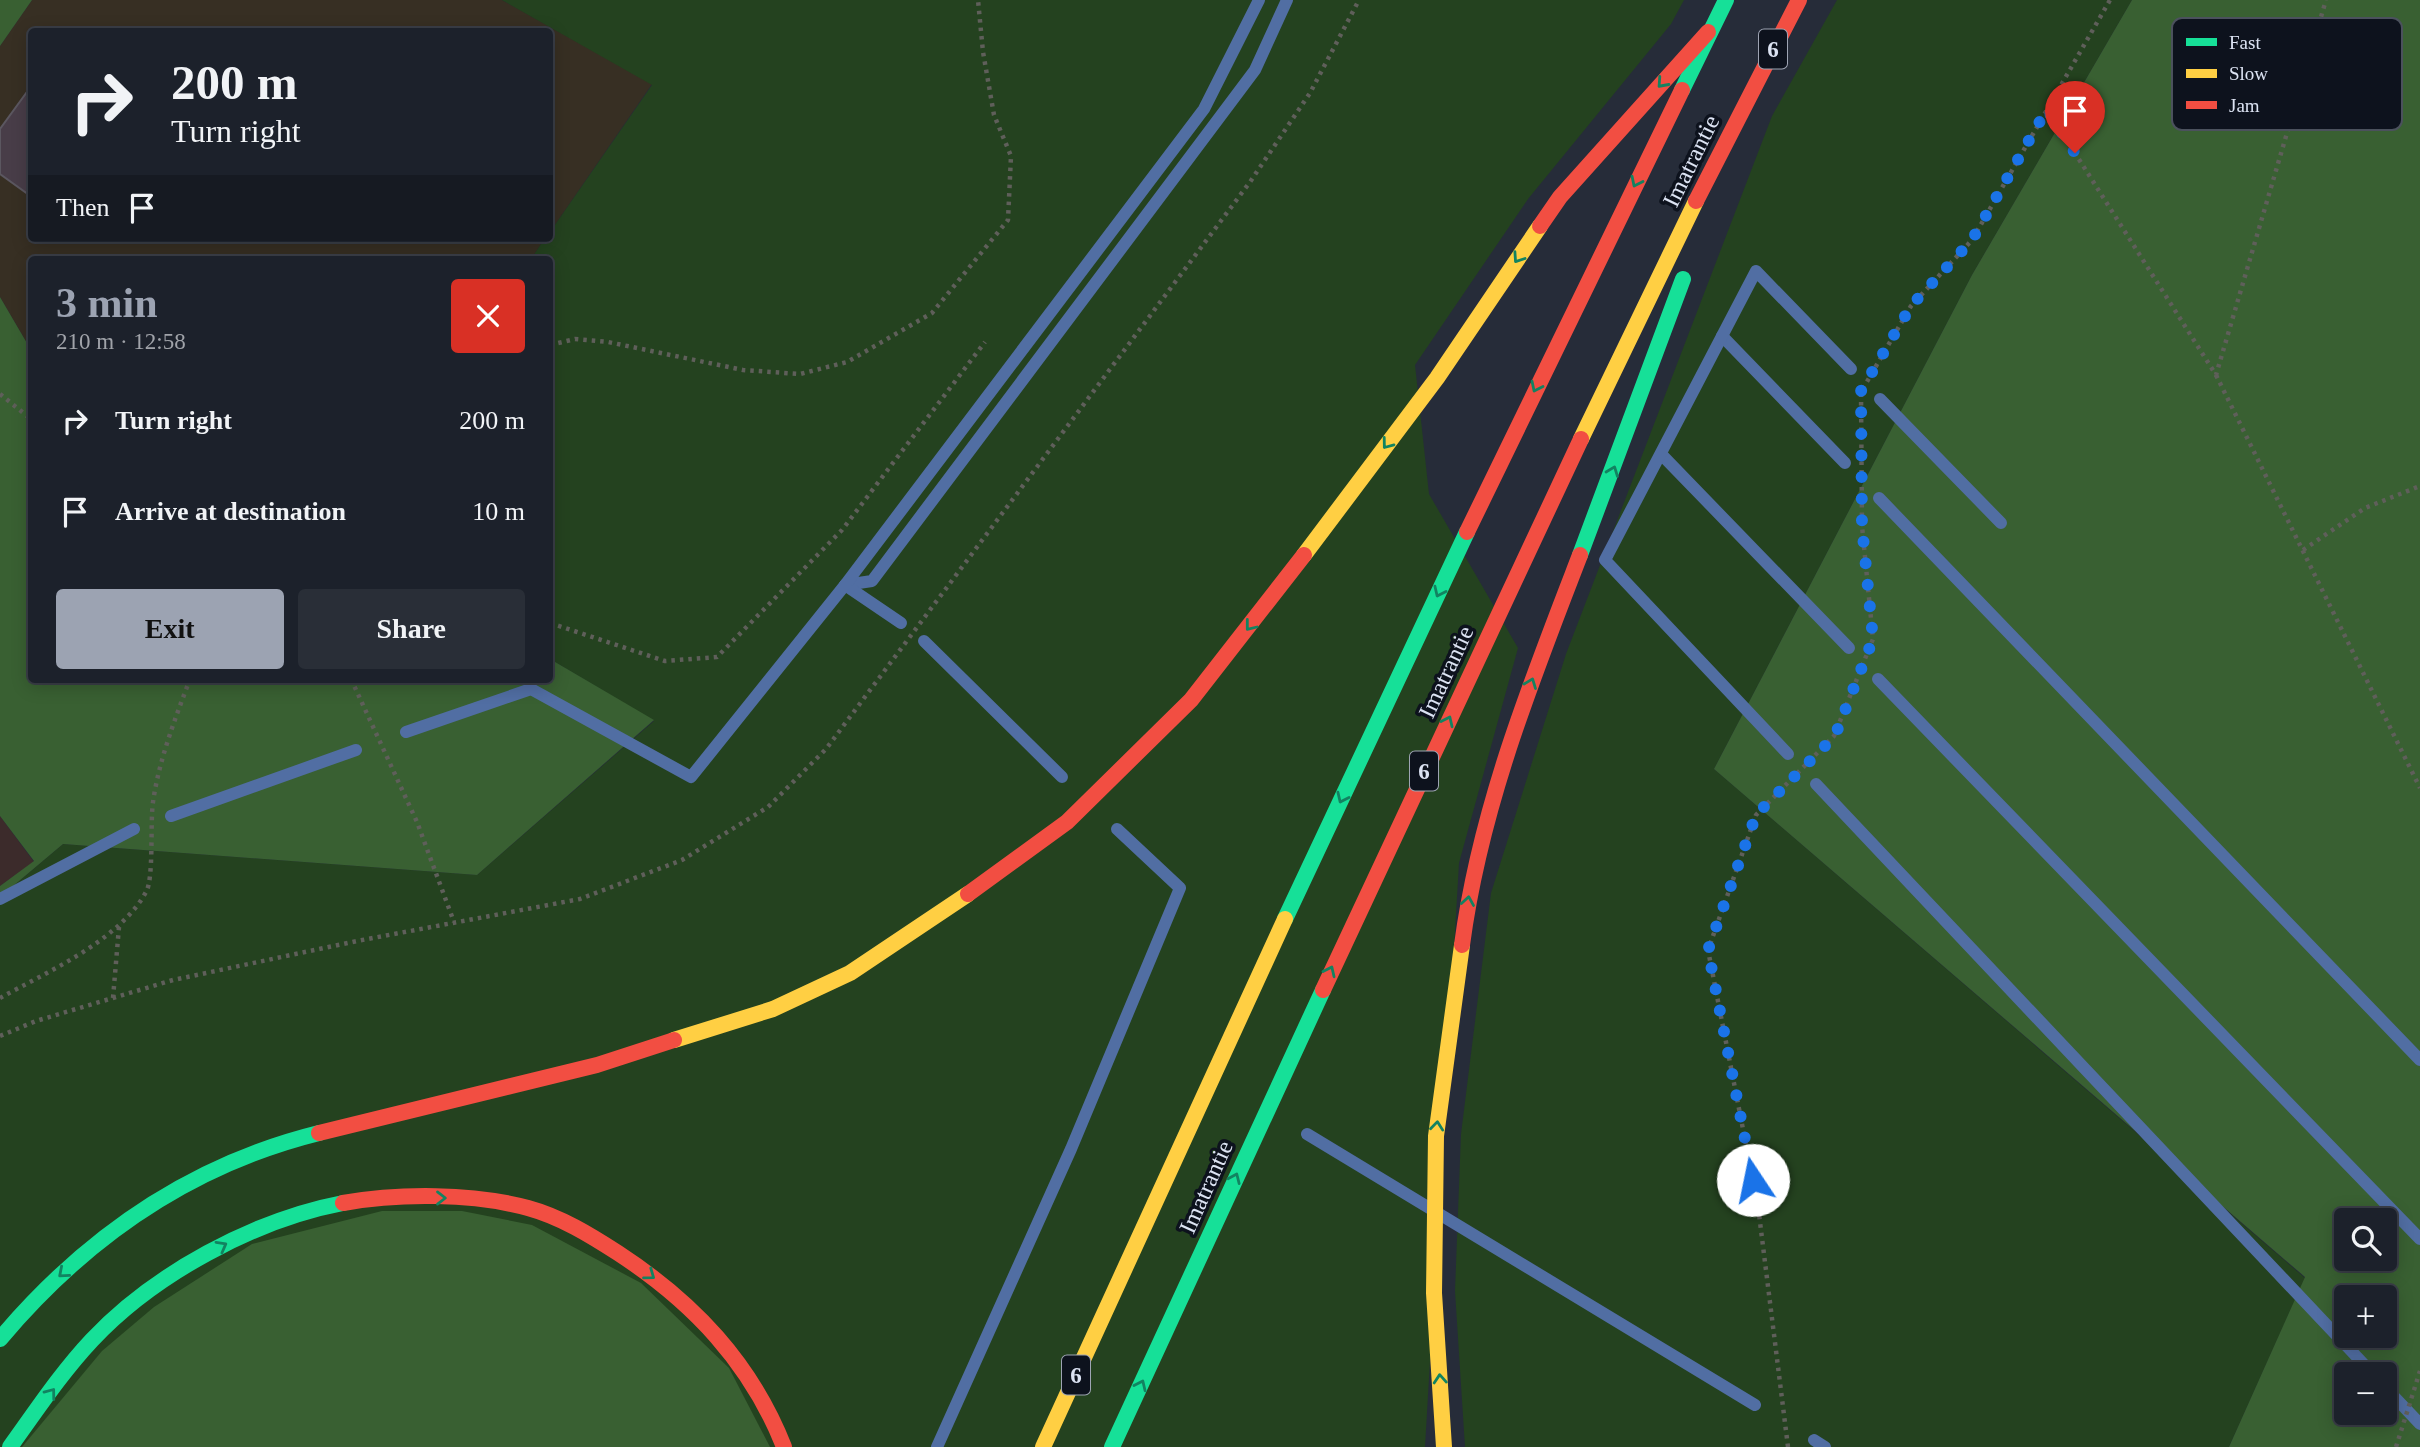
<!DOCTYPE html>
<html lang="en">
<head>
<meta charset="utf-8">
<style>
  body { margin:0; font-family:Georgia,serif; background:#292e37; color:#f1f3f6; height:100vh; display:flex; flex-direction:column; font-size:26px; white-space:nowrap }
  * { box-sizing:border-box; margin:0 }
  p { font-size:23px; color:#a0a3a9 }
  .icon { flex:none; width:38px; height:38px; fill:none; stroke:currentColor; stroke-width:2; stroke-linecap:round; stroke-linejoin:round }
  .map { position:relative; flex:1; overflow:hidden }
  .panel { position:absolute; left:28px; top:256px; width:525px; height:427px; display:flex; flex-direction:column; background:#1c212b; border-radius:7px; box-shadow:0 4px 18px #0003,0 0 0 2px #3a3e47 }
  .panel>* { flex:none }
  .guide { position:absolute; left:28px; top:28px; width:525px; height:214px; border-radius:7px; box-shadow:0 4px 18px #0003,0 0 0 2px #3a3e47; background:#1c212b; color:#f1f3f6; overflow:hidden }
  .buttons { position:absolute; left:2334px; top:1208px; display:grid; gap:14px }
  .buttons a { display:grid; place-items:center; width:63px; height:63px; border-radius:7px; background:#1c212b; box-shadow:0 4px 18px #0003,0 0 0 2px #3a3e47; font-size:35px }
  .pin { position:absolute; display:grid; place-items:center; width:60px; height:60px; color:#fff; margin:-72px -30px; border-radius:50% 50% 50% 0; rotate:-45deg; box-shadow:0 0 7px #0007 }
  .pin .icon { rotate:45deg }
  .me { position:absolute; width:77px; margin:-38px; rotate:349deg; stroke-linejoin:round; filter:drop-shadow(0 0 5px #0008) }
  .turn { display:flex; align-items:center; gap:24px; height:147px; padding:0 28px; font-size:32px }
  .turn .icon { width:91px; height:91px; stroke-width:2.5 }
  .turn b { display:block; font-size:49px; line-height:60px }
  .then { display:flex; align-items:center; height:66px; padding:0 28px; background:#0003; gap:14px; font-size:26px }
  .round { display:grid; place-items:center; flex:none; width:74px; height:74px; border-radius:7px; background:#292e37 }
  .overview { display:flex; align-items:center; justify-content:space-between; height:119px; padding:0 28px }
  h1 { font-size:42px; font-weight:600; line-height:52px; color:#9ca3b2 }
  .button { display:flex; gap:14px; margin-top:auto; padding:14px 28px }
  .button a { flex:1; height:80px; border-radius:7px; background:#9ca3b2; color:#111; font-size:28px; font-weight:600; line-height:80px; text-align:center }
  .button a+a { background:#292e37; color:#f1f3f6 }
  ul { padding:0; list-style:none }
  li { display:flex; align-items:center; gap:21px; height:91px; padding:0 28px }
  li div { flex:1 }
  li b { display:block; font-size:26px }
  li em { font-style:normal }
  .map>svg:first-child { display:block }
  .commercial { fill:#3c2b2b }
  .industrial { fill:#372f23 }
  .green { fill:#24421f }
  .forest { fill:#396032; fill-rule:evenodd }
  .lines { fill:none; stroke-linecap:round; stroke-linejoin:round }
  .stream { stroke:#516ea3; stroke-width:12 }
  .building { fill:#483d48; stroke:#5b5760; stroke-width:2 }
  .path { stroke:#5f5f5a; stroke-width:4.5; stroke-dasharray:3.5 5; stroke-linecap:butt }
  .fast { stroke:#16e098; stroke-width:16 }
  .slow { stroke:#ffcf43; stroke-width:16 }
  .jam { stroke:#f24e42; stroke-width:16 }
  .oneway { stroke:#128361 }
  .route { stroke:#1a73e8; stroke-width:12; stroke-dasharray:0 21.6 }
  .labels { text-anchor:middle; stroke-width:7; stroke-linejoin:round; paint-order:stroke }
  .shield { fill:#0d121d; stroke:#9ea4b3; stroke-width:2 }
  .shield-label { font-size:23px; font-weight:bold; fill:#dce3f3 }
  .street-label { font-size:24px; fill:#dce3f3; stroke:#0d121d }
  .key { fill:#0d121d; stroke:#4b515d; stroke-width:2 }
  .key-label { font-size:19px; fill:#dce3f3 }
</style>
</head>
<body>
<div class="map">
<svg width="2420" height="1447" viewBox="0 0 2420 1447">
  <rect width="100%" height="100%" fill="#262c39"/>
  <!-- commercial -->
  <path class="commercial" d="M 0,816 L 34,862 L 0,886 Z"/>
  <!-- industrial -->
  <path class="industrial" d="M 32,0 L 502,0 L 652,84 L 550,232 L 550,32 L 32,32 L 32,238 L 545,238 L 531,259 L 32,259 L 31,350 L 0,297 L 0,46 Z"/>
  <!-- green -->
  <g class="green">
    <path d="M 502,0 L 1684,0 L 1671,24 L 1528,199 L 1415,365 L 1429,494 L 1518,648 L 1459,863 L 1425,1447 L 0,1447 L 0,897 L 63,844 L 477,875 L 654,721 L 550,659 L 550,259 L 531,259 L 545,238 L 550,238 L 550,232 L 652,85 Z"/>
    <path d="M 1837,0 L 2132,0 L 1972,275 L 1714,769 L 2305,1278 L 2229,1447 L 1465,1447 L 1455,1291 L 1461,1134 L 1491,893 L 1566,654 L 1772,116 Z"/>
  </g>
  <!-- forest -->
  <g class="forest">
    <path d="M 0,0 L 32,0 L 0,46 Z"/>
    <path d="M 2132,0 L 2420,0 L 2420,1447 L 2229,1447 L 2305,1277 L 1714,769 L 1972,275 ZM 2347,1220 L 2385,1220 L 2385,1258 L 2347,1258 ZM 2347,1297 L 2385,1297 L 2385,1335 L 2347,1335 ZM 2347,1374 L 2385,1374 L 2385,1412 L 2347,1412 Z"/>
    <path d="M 0,297 L 31,350 L 32,679 L 550,679 L 550,659 L 654,720 L 477,875 L 63,844 L 0,897 L 0,886 L 34,861 L 0,816 Z"/>
    <path d="M 382,1211 L 462,1211 L 532,1225 L 641,1283 L 729,1368 L 770,1447 L 22,1447 L 102,1351 L 154,1307 L 252,1244 Z"/>
  </g>
  <g class="lines">
    <!-- stream -->
    <g class="stream">
      <path d="M 1722,336 L 1845,463"/>
      <path d="M 1880,399 L 2001,523"/>
      <path d="M 1661,454 L 1849,648"/>
      <path d="M 1879,498 L 2420,1060"/>
      <path d="M 845,585 L 872,581 L 1255,70 L 1287,0"/>
      <path d="M 845,585 L 901,623"/>
      <path d="M 924,641 L 1062,777"/>
      <path d="M 1878,679 L 2420,1239"/>
      <path d="M 406,732 L 531,689 L 691,777 L 845,585 L 1204,109 L 1259,0"/>
      <path d="M 1788,754 L 1605,560 L 1756,271 L 1851,369"/>
      <path d="M 1816,784 L 2373,1374"/>
      <path d="M 171,816 L 356,750"/>
      <path d="M 0,899 L 134,829"/>
      <path d="M 1307,1134 L 1755,1405"/>
      <path d="M 2385,1387 L 2420,1424"/>
      <path d="M 1814,1440 L 1825,1447"/>
      <path d="M 937,1447 L 1071,1149 L 1180,888 L 1117,829"/>
    </g>
  </g>
  <!-- building -->
  <path class="building" d="M 32,85 L 32,197 L 0,174 L 0,129 Z"/>
  <g class="lines">
    <!-- path -->
    <g class="path">
      <path d="M 2047,109 L 2216,375 L 2326,0"/>
      <path d="M 550,345 L 575,339 L 608,342 L 743,370 L 800,374 L 847,362 L 932,313 L 1008,220 L 1011,156 L 994,115 L 983,52 L 978,0"/>
      <path d="M 2216,375 L 2420,788"/>
      <path d="M 0,394 L 32,420"/>
      <path d="M 2303,550 L 2365,508 L 2420,486"/>
      <path d="M 550,623 L 665,661 L 717,657 L 842,530 L 985,342"/>
      <path d="M 351,679 L 417,822 L 454,922"/>
      <path d="M 0,998 C 47,972 119,941 146,892 C 154,879 150,822 153,802 C 159,760 175,719 190,679"/>
      <path d="M 113,998 L 119,927"/>
      <path d="M 0,1036 L 36,1021 L 173,980 L 357,941 L 580,899 L 682,860 L 768,807 L 826,749 L 1250,182 L 1310,93 L 1359,0"/>
      <path d="M 1788,1447 L 1758,1206 L 1708,950 L 1756,815 L 1834,736 L 1873,639 L 1862,526 L 1861,392 L 1911,306 L 1972,240 L 2110,0"/>
      <path d="M 2396,1447 L 2420,1371"/>
    </g>
    <!-- fast -->
    <g class="fast">
      <path d="M 1682,90 L 1726,0"/>
      <path d="M 1580,555 L 1683,279"/>
      <path d="M 1285,919 L 1467,532"/>
      <path d="M 0,1339 C 85,1238 190,1165 319,1133"/>
      <path d="M 10,1447 C 36,1411 61,1373 92,1340 C 154,1274 254,1220 343,1203"/>
      <path d="M 1112,1447 L 1323,990"/>
    </g>
    <!-- slow -->
    <g class="slow">
      <path d="M 1581,439 L 1696,201"/>
      <path d="M 1304,555 L 1437,378 L 1540,226"/>
      <path d="M 674,1040 L 773,1009 L 850,973 L 968,894"/>
      <path d="M 1043,1447 L 1285,919"/>
      <path d="M 1444,1447 L 1434,1293 L 1436,1136 L 1462,945"/>
    </g>
    <!-- jam -->
    <g class="jam">
      <path d="M 1696,201 L 1799,0"/>
      <path d="M 1540,226 L 1560,197 L 1708,32"/>
      <path d="M 1467,532 L 1682,90"/>
      <path d="M 968,894 L 1067,822 L 1191,700 L 1304,555"/>
      <path d="M 1462,945 C 1480,809 1531,682 1580,555"/>
      <path d="M 1323,990 L 1581,439"/>
      <path d="M 319,1133 L 597,1065 L 674,1040"/>
      <path d="M 343,1203 C 399,1193 473,1193 528,1208 C 561,1217 590,1235 618,1253 C 693,1302 751,1363 784,1447"/>
    </g>
  </g>
  <!-- one-way arrows -->
  <defs><path id="oneway-chevron" d="M-2-3.5L2.5 0L-2 3.5" fill="none" stroke-width="1.6" stroke-linecap="round" stroke-linejoin="round" transform="scale(1.75)"/></defs>
  <g class="oneway">
    <use href="#oneway-chevron" transform="translate(1662 83) rotate(132)"/>
    <use href="#oneway-chevron" transform="translate(1636 182) rotate(116)"/>
    <use href="#oneway-chevron" transform="translate(1518 258) rotate(124)"/>
    <use href="#oneway-chevron" transform="translate(1536 387) rotate(116)"/>
    <use href="#oneway-chevron" transform="translate(1387 444) rotate(127)"/>
    <use href="#oneway-chevron" transform="translate(1613 471) rotate(-69)"/>
    <use href="#oneway-chevron" transform="translate(1439 592) rotate(115)"/>
    <use href="#oneway-chevron" transform="translate(1250 626) rotate(128)"/>
    <use href="#oneway-chevron" transform="translate(1531 683) rotate(-69)"/>
    <use href="#oneway-chevron" transform="translate(1448 721) rotate(-65)"/>
    <use href="#oneway-chevron" transform="translate(1342 798) rotate(115)"/>
    <use href="#oneway-chevron" transform="translate(1468 901) rotate(-81)"/>
    <use href="#oneway-chevron" transform="translate(1330 971) rotate(-65)"/>
    <use href="#oneway-chevron" transform="translate(1437 1126) rotate(-84)"/>
    <use href="#oneway-chevron" transform="translate(1235 1178) rotate(-66)"/>
    <use href="#oneway-chevron" transform="translate(441 1198)"/>
    <use href="#oneway-chevron" transform="translate(222 1246) rotate(-29)"/>
    <use href="#oneway-chevron" transform="translate(63 1273) rotate(139)"/>
    <use href="#oneway-chevron" transform="translate(650 1275) rotate(36)"/>
    <use href="#oneway-chevron" transform="translate(1440 1379) rotate(-94)"/>
    <use href="#oneway-chevron" transform="translate(1141 1385) rotate(-65)"/>
    <use href="#oneway-chevron" transform="translate(51 1393) rotate(-53)"/>
  </g>
  <g class="lines">
    <!-- route -->
    <path class="route" d="M 1753,1180 L 1708,950 L 1756,815 L 1835,736 L 1873,639 L 1862,526 L 1861,391 L 1911,306 L 1972,240 L 2047,109 L 2075,153"/>
  </g>
  <g class="labels">
    <!-- shield labels -->
    <g class="shield">
      <rect x="1759" y="29.5" width="28" height="39" rx="5"/>
      <rect x="1410" y="751.5" width="28" height="39" rx="5"/>
      <rect x="1062" y="1355.5" width="28" height="39" rx="5"/>
    </g>
    <g class="shield-label">
      <text x="1773" y="57">6</text>
      <text x="1424" y="779">6</text>
      <text x="1076" y="1383">6</text>
    </g>
    <!-- street labels -->
    <g class="street-label">
      <text transform="translate(1691 161) rotate(-64)" y="8">Imatrantie</text>
      <text transform="translate(1446 672) rotate(-65)" y="8">Imatrantie</text>
      <text transform="translate(1206 1187) rotate(-66)" y="8">Imatrantie</text>
    </g>
  </g>
  <!-- legend -->
  <rect x="2172" y="18" width="230" height="112" rx="10" class="key"/>
  <rect x="2186" y="38" width="31" height="8" fill="#16e098"/>
  <rect x="2186" y="69" width="31" height="9" fill="#ffcf43"/>
  <rect x="2186" y="101" width="31" height="8" fill="#f24e42"/>
  <g class="key-label">
    <text x="2229" y="49">Fast</text>
    <text x="2229" y="80">Slow</text>
    <text x="2229" y="112">Jam</text>
  </g>
</svg>
<div class="buttons">
<a><svg class="icon" aria-label="search" viewBox="0 0 24 24"><circle cx="10" cy="10" r="6"/><path d="M15 15l6 6"/></svg></a>
<a>+</a>
<a>−</a>
</div>
<div class="pin" style="left:2075px;top:153px;background:#d93025"><svg class="icon" aria-label="arrive" viewBox="0 0 24 24"><path d="M6 21V4h12l-3 4 3 4H6"/></svg></div>
<svg class="me" style="left:1753px;top:1180px" viewBox="-20 -20 40 40"><circle r="19" fill="#fff"/><path d="M0-13L10 11 0 6-10 11z" fill="#1a73e8"/></svg>
<div class="guide">
<div class="turn"><svg class="icon" aria-label="right" viewBox="0 0 24 24"><path d="M7 20v-9h11M14 6l5 5-5 5"/></svg><div><b>200 m</b>Turn right</div></div>
<div class="then">Then<svg class="icon" aria-label="arrive" viewBox="0 0 24 24"><path d="M6 21V4h12l-3 4 3 4H6"/></svg></div>
</div>
<section class="panel">
<div class="overview"><div><h1>3 min</h1><p>210 m · 12:58</p></div><a class="round" style="background:#d93025;color:#fff"><svg class="icon" aria-label="close" viewBox="0 0 24 24"><path d="M6 6l12 12M18 6L6 18"/></svg></a></div>
<ul>
<li><svg class="icon" aria-label="right" viewBox="0 0 24 24"><path d="M7 20v-9h11M14 6l5 5-5 5"/></svg><div><b>Turn right</b></div><em>200 m</em></li>
<li><svg class="icon" aria-label="arrive" viewBox="0 0 24 24"><path d="M6 21V4h12l-3 4 3 4H6"/></svg><div><b>Arrive at destination</b></div><em>10 m</em></li>
</ul>
<div class="button"><a>Exit</a><a>Share</a></div>
</section>
</div>
</body>
</html>
